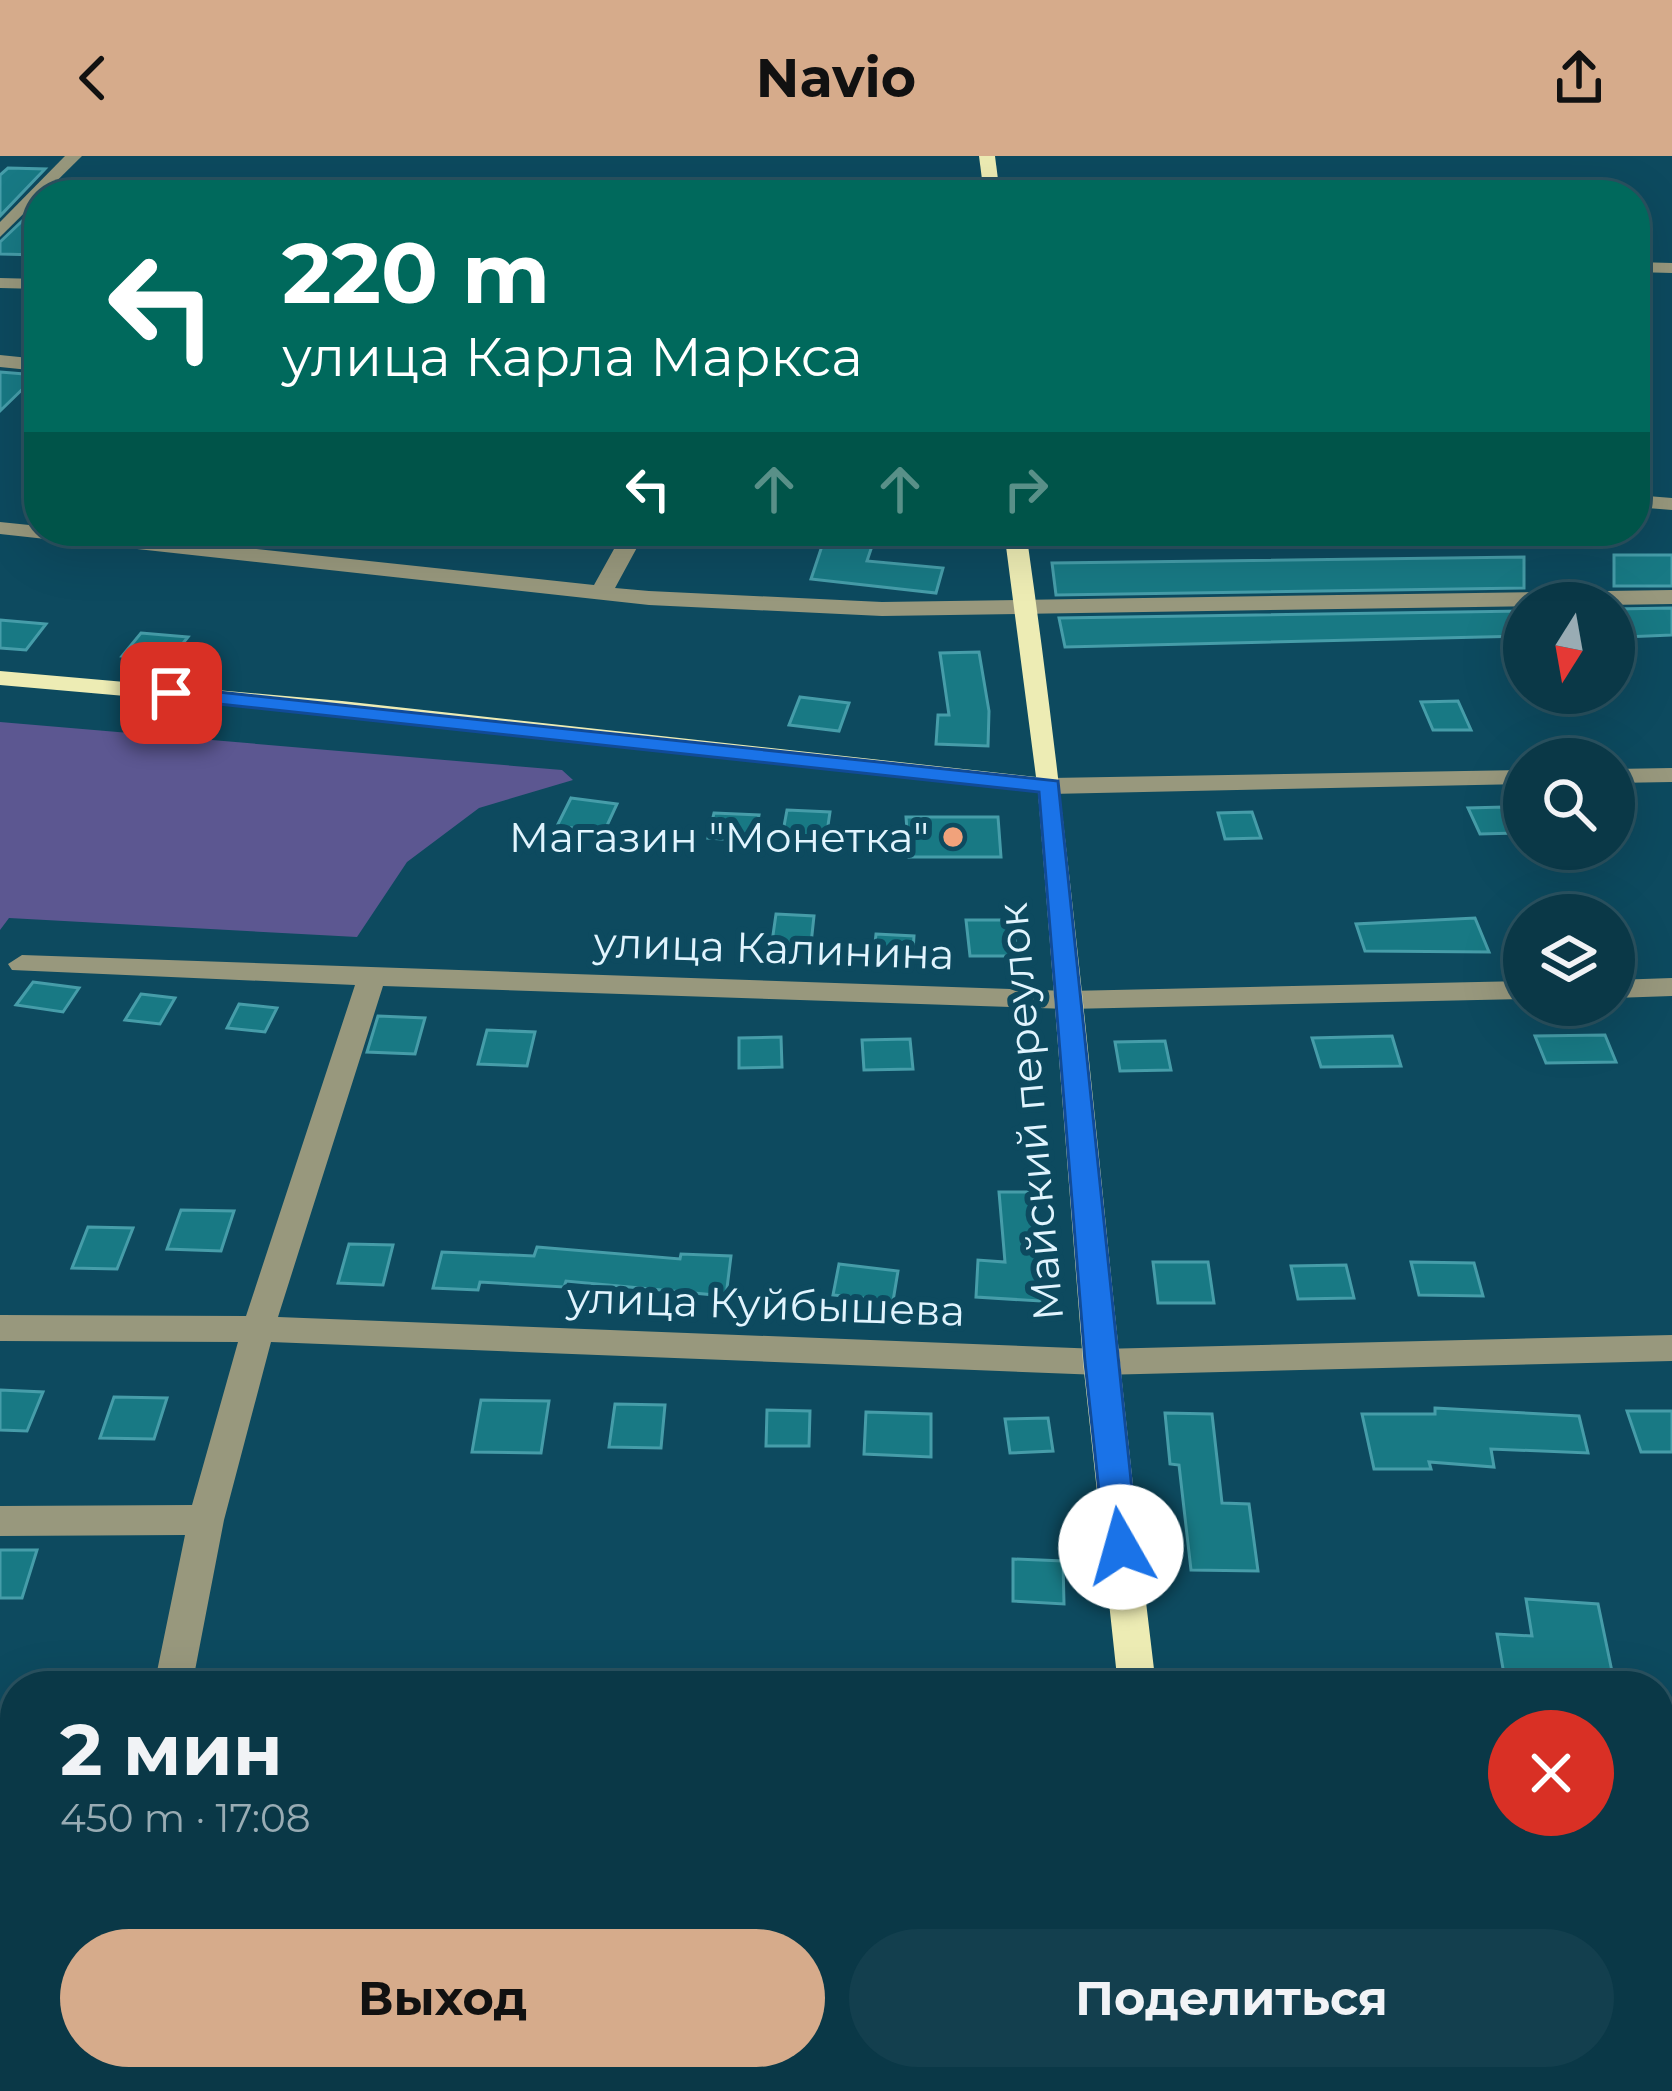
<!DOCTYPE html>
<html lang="ru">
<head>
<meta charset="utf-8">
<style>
  body { margin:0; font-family:Montserrat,sans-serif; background:#133f4e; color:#f1f3f6; height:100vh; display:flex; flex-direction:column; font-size:45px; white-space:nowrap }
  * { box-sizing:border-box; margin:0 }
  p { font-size:39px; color:#99acb4 }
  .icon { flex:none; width:66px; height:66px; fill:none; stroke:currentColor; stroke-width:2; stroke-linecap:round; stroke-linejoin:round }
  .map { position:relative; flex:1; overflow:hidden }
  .sheet { position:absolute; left:0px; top:1515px; width:1674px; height:420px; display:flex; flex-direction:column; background:#0a3847; border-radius:48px 48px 0 0; box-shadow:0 12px 48px #0002,0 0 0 3px #2a5260 }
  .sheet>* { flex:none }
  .hud { position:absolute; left:24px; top:24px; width:1626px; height:366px; border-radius:48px; box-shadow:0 12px 48px #0002,0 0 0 3px #2a5260; background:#00695c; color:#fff; overflow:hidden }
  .needle { width:78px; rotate:191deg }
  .fabs { position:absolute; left:1503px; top:426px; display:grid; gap:24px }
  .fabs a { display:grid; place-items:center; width:132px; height:132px; border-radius:50%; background:#0a3847; box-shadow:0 12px 48px #0002,0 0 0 3px #2a5260; font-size:60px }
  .pin { position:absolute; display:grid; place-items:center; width:102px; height:102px; color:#fff; margin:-51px; border-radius:24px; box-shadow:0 6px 18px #0006 }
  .me { position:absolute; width:132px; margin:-66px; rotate:353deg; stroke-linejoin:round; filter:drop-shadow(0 0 9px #0008) }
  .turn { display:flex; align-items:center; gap:42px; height:252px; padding:0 60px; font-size:54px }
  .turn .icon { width:156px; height:156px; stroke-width:2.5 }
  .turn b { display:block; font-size:84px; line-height:102px }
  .lanes { display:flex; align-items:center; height:114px; padding:0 60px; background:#0003; justify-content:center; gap:60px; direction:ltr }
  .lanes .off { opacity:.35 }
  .round { display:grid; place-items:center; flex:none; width:126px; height:126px; border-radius:63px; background:#133f4e }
  .summary { display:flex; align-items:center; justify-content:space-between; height:204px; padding:0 60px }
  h1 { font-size:72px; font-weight:700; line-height:90px }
  .cta { display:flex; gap:24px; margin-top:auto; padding:24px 60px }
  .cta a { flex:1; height:138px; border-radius:72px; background:#d6ab8b; color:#111; font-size:48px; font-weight:700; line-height:138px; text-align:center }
  .cta a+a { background:#133f4e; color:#f1f3f6 }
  header { display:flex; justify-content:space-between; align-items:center; height:156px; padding:0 60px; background:#d6ab8b; color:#111; font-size:54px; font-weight:700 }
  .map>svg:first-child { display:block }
  .green { fill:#5c5791 }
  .building { fill:#187984; stroke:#469da9; stroke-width:3 }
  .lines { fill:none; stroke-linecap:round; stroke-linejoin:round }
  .minor { fill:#98987d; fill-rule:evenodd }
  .major { fill:#edecb4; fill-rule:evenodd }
  .route { fill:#1a73e8; stroke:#114b97; stroke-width:3 }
  .poi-dot { fill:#f1a27b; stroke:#0d4a5f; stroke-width:4.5 }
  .labels { text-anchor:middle; stroke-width:12; stroke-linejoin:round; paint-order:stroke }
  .poi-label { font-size:42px; fill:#e0f4fe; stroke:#0d4a5f; text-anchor:end }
  .street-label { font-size:42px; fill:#e0f4fe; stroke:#0d4a5f }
</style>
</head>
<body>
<header><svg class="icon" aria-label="back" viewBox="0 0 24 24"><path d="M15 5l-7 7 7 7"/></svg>Navio<svg class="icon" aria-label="share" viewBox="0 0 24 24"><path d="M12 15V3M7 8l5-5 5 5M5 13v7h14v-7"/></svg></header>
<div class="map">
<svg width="1672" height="1935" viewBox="0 0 1672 1935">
  <rect width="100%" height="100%" fill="#0d4a5f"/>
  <!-- green -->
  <path class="green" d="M 0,566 L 562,614 L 573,624 L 479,652 L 407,706 L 357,781 L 9,762 L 0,774 Z"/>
  <!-- building -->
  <g class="building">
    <path d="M 8,12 L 45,13 L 0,60 L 0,19 Z"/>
    <path d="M 39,49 L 39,99 L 0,98 L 0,86 Z"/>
    <path d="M 0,216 L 37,219 L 0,255 Z"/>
    <path d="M 827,375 L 877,375 L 867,405 L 943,412 L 936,437 L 811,423 Z"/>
    <rect x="1614" y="399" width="58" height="31"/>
    <path d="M 1524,401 L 1524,432 L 1056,439 L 1052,407 Z"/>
    <path d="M 1672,452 L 1672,479 L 1624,481 L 1614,464 L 1614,453 Z"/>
    <path d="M 1524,455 L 1524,480 L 1065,491 L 1059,462 Z"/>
    <path d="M 0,464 L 46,468 L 26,494 L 0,492 Z"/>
    <path d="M 141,477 L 188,481 L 168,506 L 122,500 Z"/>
    <path d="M 979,496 L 989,555 L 988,590 L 936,588 L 938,559 L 949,559 L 940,497 Z"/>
    <path d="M 800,541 L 849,547 L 839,575 L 789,569 Z"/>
    <path d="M 1458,545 L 1471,574 L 1433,574 L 1421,546 Z"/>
    <path d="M 571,642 L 617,648 L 604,676 L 557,670 Z"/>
    <path d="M 1504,651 L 1516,677 L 1480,678 L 1468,652 Z"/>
    <path d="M 787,654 L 830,656 L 826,683 L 782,681 Z"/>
    <path d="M 1252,656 L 1261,682 L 1225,683 L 1218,657 Z"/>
    <path d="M 714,657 L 759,659 L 754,685 L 708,682 Z"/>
    <path d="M 906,661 L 998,661 L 1001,701 L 909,701 Z"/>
    <path d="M 776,758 L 814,760 L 811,788 L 772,786 Z"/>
    <path d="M 1475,762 L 1489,796 L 1365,795 L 1356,768 Z"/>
    <path d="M 966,764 L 1013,764 L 1017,800 L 970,800 Z"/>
    <path d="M 876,778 L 914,780 L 912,809 L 873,807 Z"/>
    <path d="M 33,826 L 79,832 L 63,856 L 16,849 Z"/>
    <path d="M 141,838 L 175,842 L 160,868 L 125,864 Z"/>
    <path d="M 239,848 L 277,852 L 265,876 L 227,872 Z"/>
    <path d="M 378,860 L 425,862 L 415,898 L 367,896 Z"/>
    <path d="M 487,874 L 535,876 L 527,910 L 478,908 Z"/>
    <path d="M 1605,879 L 1616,906 L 1546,907 L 1535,880 Z"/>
    <path d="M 1392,880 L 1401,910 L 1321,911 L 1312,882 Z"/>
    <path d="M 781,881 L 782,911 L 739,912 L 739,882 Z"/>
    <path d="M 910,883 L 913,913 L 864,914 L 862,884 Z"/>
    <path d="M 1165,885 L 1171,914 L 1120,915 L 1115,886 Z"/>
    <path d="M 999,1036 L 1037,1036 L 1040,1145 L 976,1141 L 978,1104 L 1005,1106 Z"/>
    <path d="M 181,1054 L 234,1055 L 221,1095 L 167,1093 Z"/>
    <path d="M 88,1071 L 133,1072 L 117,1113 L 72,1112 Z"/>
    <path d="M 349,1088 L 393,1089 L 383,1129 L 338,1127 Z"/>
    <path d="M 537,1091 L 680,1103 L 681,1098 L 731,1100 L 726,1140 L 566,1125 L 564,1131 L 480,1126 L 478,1134 L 433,1132 L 442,1096 L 534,1100 Z"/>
    <path d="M 1153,1106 L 1208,1106 L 1214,1147 L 1158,1147 Z"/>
    <path d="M 1411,1106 L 1474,1107 L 1483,1140 L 1419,1139 Z"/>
    <path d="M 839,1108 L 898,1115 L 893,1145 L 833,1139 Z"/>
    <path d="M 1346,1109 L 1354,1142 L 1298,1143 L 1291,1110 Z"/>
    <path d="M 0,1234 L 43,1236 L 27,1275 L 0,1274 Z"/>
    <path d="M 114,1241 L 167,1242 L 154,1283 L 100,1282 Z"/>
    <path d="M 481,1244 L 549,1245 L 541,1297 L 472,1296 Z"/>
    <path d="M 615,1248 L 665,1249 L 661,1292 L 609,1291 Z"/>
    <path d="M 1435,1252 L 1579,1260 L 1588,1297 L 1491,1293 L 1494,1311 L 1429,1306 L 1431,1313 L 1374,1313 L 1362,1258 L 1435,1258 Z"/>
    <path d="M 767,1254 L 810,1255 L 809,1290 L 766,1290 Z"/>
    <path d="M 1627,1255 L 1672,1255 L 1672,1296 L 1641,1296 Z"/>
    <path d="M 866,1256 L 931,1258 L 931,1301 L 864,1298 Z"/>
    <path d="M 1165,1257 L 1212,1258 L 1222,1347 L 1249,1348 L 1258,1415 L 1191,1414 L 1179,1309 L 1170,1308 Z"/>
    <path d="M 1048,1262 L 1053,1295 L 1010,1297 L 1005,1263 Z"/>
    <path d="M 0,1394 L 37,1394 L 22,1442 L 0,1442 Z"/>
    <path d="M 1013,1403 L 1063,1405 L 1064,1448 L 1013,1445 Z"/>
    <path d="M 1526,1443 L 1598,1448 L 1615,1530 L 1530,1524 L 1530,1530 L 1506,1530 L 1497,1478 L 1532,1480 Z"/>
  </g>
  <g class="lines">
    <!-- minor -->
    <g class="minor">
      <path d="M 65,0 L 82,0 L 0,81 L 0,66 Z"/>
      <path d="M 1635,106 L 1672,107 L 1672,117 L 1635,116 Z"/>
      <path d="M 0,122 L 39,123 L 39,133 L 0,132 Z"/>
      <path d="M 0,199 L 39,203 L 39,215 L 0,211 Z"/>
      <path d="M 1635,339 L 1672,342 L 1672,354 L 1635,351 Z"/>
      <path d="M 0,366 L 39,370 L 39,375 L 88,375 L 594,429 L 624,375 L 646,375 L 615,432 L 649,435 L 882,446 L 1672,434 L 1672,448 L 882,460 L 649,449 L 0,378 Z"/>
      <path d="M 1672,612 L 1672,626 L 1614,627 L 1614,613 Z"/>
      <path d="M 1524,614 L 1524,628 L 1050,638 L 1037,630 L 1050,622 Z"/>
      <path d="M 22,799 L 1068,835 L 1524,825 L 1524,843 L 1068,853 L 383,830 L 278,1161 L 1100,1193 L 1672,1179 L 1672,1205 L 1100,1219 L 271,1186 L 224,1364 L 192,1530 L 154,1530 L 185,1379 L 0,1380 L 0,1350 L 192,1349 L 238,1186 L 0,1185 L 0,1159 L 246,1160 L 355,829 L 12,814 L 8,808 Z"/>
      <path d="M 1672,822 L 1672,840 L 1614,842 L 1614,824 Z"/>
      <rect x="1659" y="1617" width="13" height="38"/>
      <rect x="0" y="1666" width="15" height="38"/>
      <path d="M 50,1920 L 94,1920 L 90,1935 L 46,1935 Z"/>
    </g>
    <!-- major -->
    <g class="major">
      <path d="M 979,0 L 995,0 L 1000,39 L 984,39 Z"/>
      <path d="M 1004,375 L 1026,375 C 1081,759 1109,1145 1156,1530 L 1118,1530 L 1083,1206 L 1038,636 L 342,559 L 0,529 L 0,515 L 342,545 L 1036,621 Z"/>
      <path d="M 1161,1920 L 1205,1920 L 1207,1935 L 1163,1935 Z"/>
    </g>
  </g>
  <!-- route -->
  <path class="route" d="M 171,531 L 1058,625 L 1138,1391 L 1133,1401 L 1121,1405 L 1109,1401 L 1105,1391 L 1085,1206 L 1039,636 L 163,542 L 160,537 Z"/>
  <!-- markers -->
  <circle class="poi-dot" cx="953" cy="681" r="12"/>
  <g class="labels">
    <!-- poi labels -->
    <g class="poi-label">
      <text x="929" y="696">Магазин "Монетка"</text>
    </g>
    <!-- street labels -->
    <g class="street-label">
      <text transform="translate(774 792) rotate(2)" y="15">улица Калинина</text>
      <text transform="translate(1030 956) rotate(-95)" y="15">Майский переулок</text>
      <text transform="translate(766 1148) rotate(2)" y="15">улица Куйбышева</text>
    </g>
  </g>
</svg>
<div class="fabs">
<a><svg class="needle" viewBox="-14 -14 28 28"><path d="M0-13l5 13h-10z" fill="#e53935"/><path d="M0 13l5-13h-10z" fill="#99acb4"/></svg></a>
<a><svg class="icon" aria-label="search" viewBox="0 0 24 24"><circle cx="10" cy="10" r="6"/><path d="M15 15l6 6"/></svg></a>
<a><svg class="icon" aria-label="layers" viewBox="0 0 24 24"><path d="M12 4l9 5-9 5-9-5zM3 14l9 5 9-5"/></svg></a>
</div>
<div class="pin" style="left:171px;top:537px;background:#d93025"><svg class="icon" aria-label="arrive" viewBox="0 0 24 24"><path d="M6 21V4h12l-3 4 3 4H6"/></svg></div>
<svg class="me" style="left:1121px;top:1391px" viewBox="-20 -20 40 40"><circle r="19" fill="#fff"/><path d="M0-13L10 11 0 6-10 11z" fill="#1a73e8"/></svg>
<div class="hud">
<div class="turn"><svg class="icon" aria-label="left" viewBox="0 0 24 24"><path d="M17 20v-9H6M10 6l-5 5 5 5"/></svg><div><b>220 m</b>улица Карла Маркса</div></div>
<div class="lanes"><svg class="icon" aria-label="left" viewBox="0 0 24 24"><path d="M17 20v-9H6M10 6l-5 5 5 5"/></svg><svg class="icon off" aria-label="ahead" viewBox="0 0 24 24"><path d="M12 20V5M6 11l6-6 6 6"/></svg><svg class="icon off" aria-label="ahead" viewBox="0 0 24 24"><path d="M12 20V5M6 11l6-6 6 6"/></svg><svg class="icon off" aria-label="right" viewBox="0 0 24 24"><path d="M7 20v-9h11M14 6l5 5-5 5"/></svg></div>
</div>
<section class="sheet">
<div class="summary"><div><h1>2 мин</h1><p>450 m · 17:08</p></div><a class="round" style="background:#d93025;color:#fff"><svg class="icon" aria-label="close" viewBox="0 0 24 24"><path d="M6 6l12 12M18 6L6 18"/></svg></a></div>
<div class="cta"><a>Выход</a><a>Поделиться</a></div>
</section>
</div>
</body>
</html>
